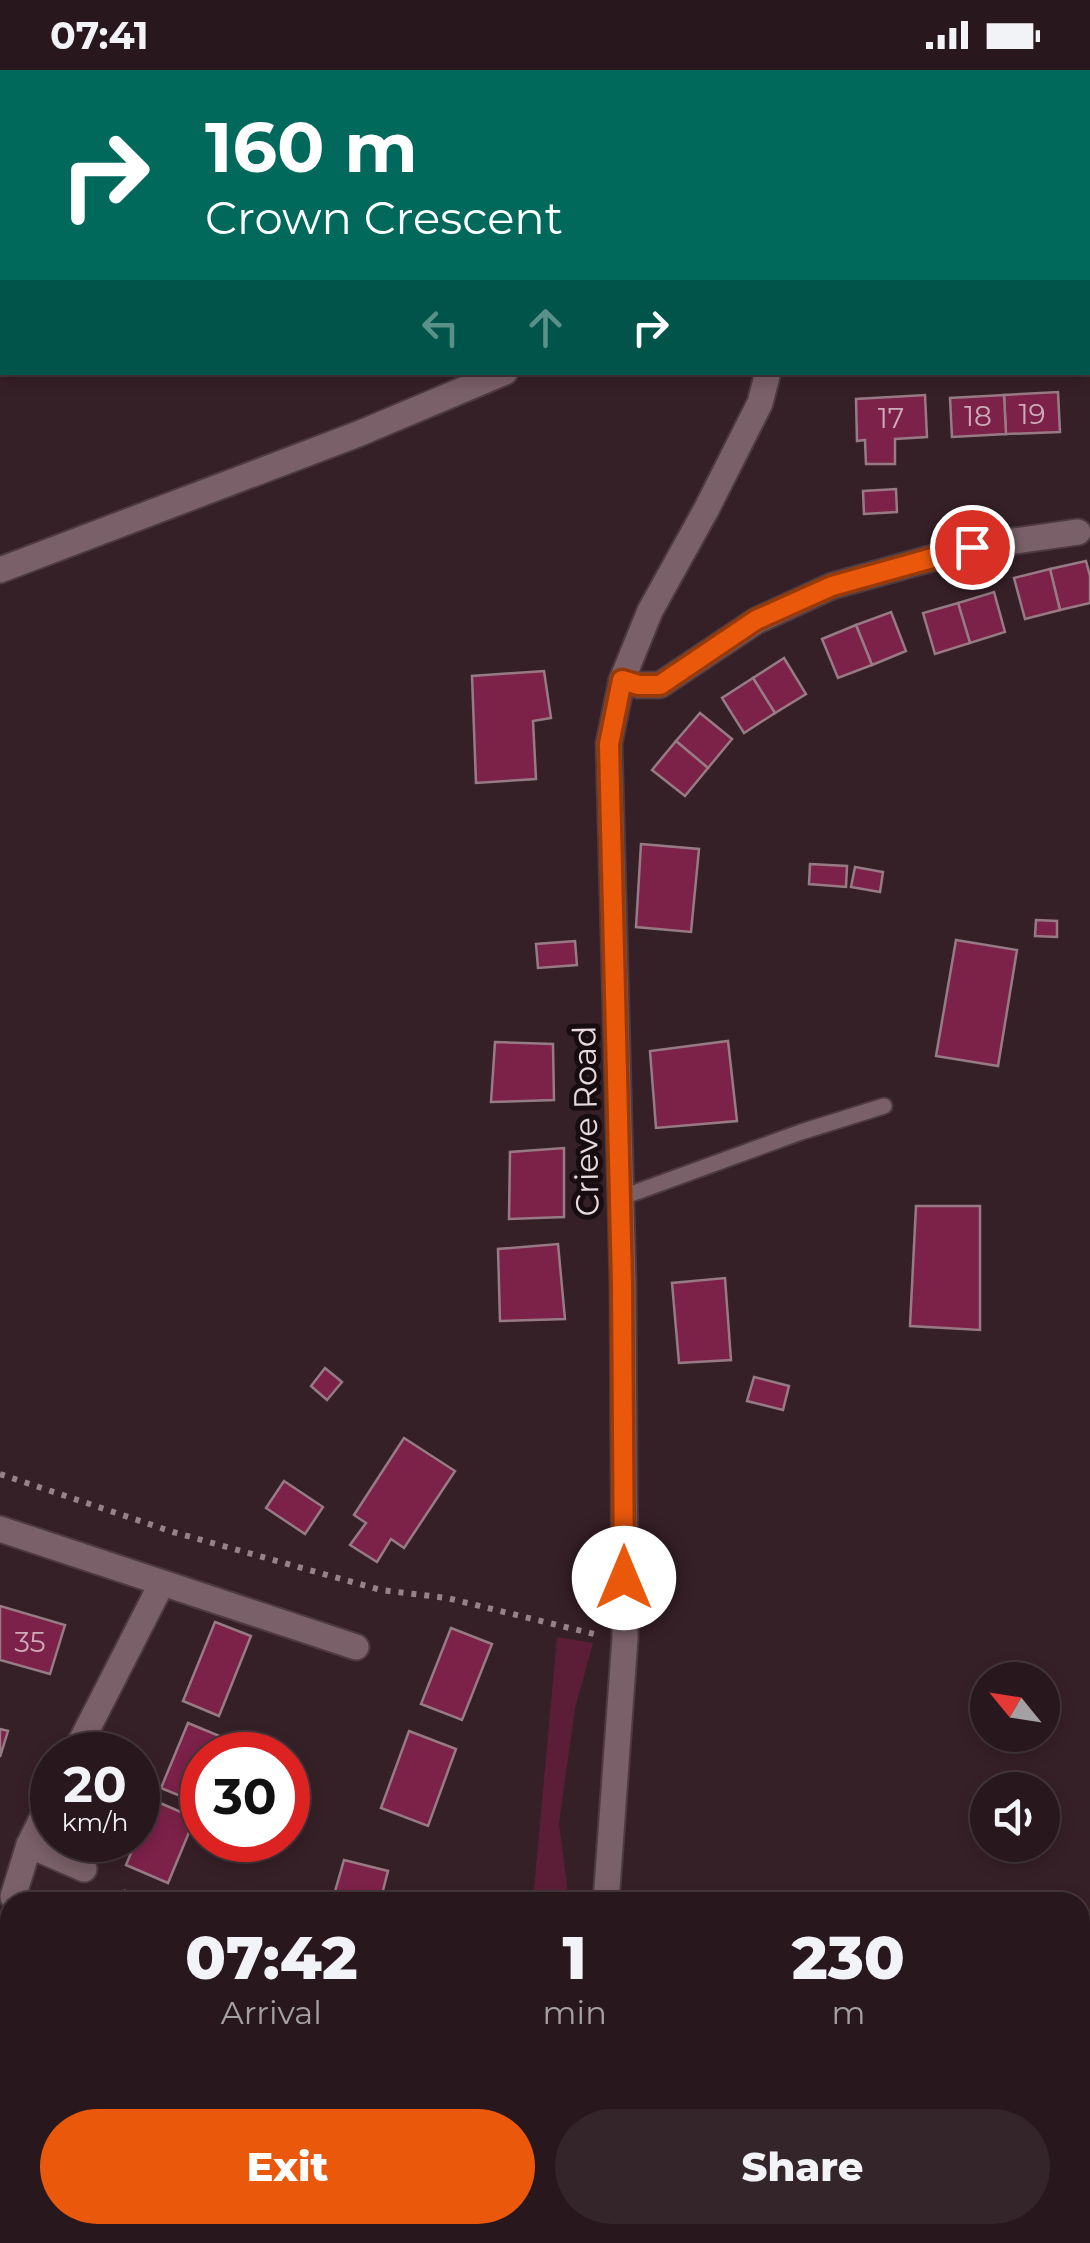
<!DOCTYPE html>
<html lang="en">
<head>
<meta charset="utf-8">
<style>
  body { margin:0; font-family:Montserrat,sans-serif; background:#34252a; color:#f1f3f6; height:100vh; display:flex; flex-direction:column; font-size:38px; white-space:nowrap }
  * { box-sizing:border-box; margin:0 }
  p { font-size:32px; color:#a5a0a4 }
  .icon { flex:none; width:55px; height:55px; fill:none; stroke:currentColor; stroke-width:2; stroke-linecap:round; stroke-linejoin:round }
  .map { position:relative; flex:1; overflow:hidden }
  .panel { position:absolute; left:0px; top:1822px; width:1090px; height:352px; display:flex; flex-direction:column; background:#28181d; border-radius:30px 30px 0 0; box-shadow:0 5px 15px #0003,0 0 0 2px #44373b }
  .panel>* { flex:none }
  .banner { position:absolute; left:0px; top:0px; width:1090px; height:305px; box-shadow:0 5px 15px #0003,0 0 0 2px #44373b; background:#00695c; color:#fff; overflow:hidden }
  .needle { width:65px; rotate:300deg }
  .buttons { position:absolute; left:970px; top:1592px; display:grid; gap:20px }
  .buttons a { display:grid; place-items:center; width:90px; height:90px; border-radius:50%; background:#28181d; box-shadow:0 5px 15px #0003,0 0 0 2px #44373b; font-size:50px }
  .speed { position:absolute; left:30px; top:1662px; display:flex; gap:20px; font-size:50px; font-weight:700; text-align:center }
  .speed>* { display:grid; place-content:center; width:130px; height:130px; border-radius:50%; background:#28181d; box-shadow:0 5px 15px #0003,0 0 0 2px #44373b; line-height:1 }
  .speed small { font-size:25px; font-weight:400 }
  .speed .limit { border:15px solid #d22; background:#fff; color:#111 }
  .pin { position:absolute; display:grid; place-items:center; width:85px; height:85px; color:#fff; margin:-42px; border:5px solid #fff; border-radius:50%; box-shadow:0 2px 10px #0007 }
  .me { position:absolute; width:110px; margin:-55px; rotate:0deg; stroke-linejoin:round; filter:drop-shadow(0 0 8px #0008) }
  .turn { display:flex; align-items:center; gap:35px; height:210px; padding:0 40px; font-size:45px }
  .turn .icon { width:130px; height:130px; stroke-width:2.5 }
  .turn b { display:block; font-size:70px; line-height:85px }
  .lanes { display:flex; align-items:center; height:95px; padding:0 40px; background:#0003; justify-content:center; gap:50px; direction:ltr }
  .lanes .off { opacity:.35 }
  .eta { display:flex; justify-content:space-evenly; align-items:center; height:170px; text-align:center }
  .eta b { font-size:60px; font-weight:800; line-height:70px }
  .cta { display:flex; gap:20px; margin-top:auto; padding:20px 40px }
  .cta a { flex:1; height:115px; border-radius:60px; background:#ea580c; color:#fff; font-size:40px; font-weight:800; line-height:115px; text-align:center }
  .cta a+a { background:#34252a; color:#f1f3f6 }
  .status { display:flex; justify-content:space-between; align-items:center; height:70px; padding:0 50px; background:#28181d; direction:ltr }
  .status svg { height:28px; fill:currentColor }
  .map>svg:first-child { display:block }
  .green { fill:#5c1e37 }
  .building { fill:#7c2148; stroke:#977b84; stroke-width:2.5 }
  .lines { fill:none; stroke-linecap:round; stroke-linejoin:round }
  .lane-casing { stroke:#4d3b41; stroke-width:19 }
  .street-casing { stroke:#4d3b41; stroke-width:29 }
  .secondary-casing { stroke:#4d3b41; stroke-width:29 }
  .path { stroke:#958388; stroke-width:6; stroke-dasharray:5 8; stroke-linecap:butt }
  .lane { stroke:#7a6068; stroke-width:15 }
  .street { stroke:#7a6068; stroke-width:25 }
  .secondary { stroke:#7a6068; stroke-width:25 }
  .route-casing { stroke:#983908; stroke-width:25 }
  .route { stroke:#ea580c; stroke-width:18 }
  .labels { text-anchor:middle; stroke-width:10; stroke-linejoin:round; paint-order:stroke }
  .number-label { font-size:28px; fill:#cdabb8 }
  .street-label { font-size:32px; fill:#e8d9dd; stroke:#170d10 }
</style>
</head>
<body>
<div class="status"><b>07:41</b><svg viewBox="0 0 49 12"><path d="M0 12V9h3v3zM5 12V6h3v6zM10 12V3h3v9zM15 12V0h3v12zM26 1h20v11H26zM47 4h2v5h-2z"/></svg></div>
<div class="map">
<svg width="1090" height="2173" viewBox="0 0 1090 2173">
  <rect width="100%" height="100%" fill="#362027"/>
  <!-- green -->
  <path class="green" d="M 557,1567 L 593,1573 L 575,1638 L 559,1753 L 569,1832 L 539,1832 L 533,1830 Z"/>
  <!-- building -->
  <g class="building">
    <path d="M 1058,322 L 1060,362 L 1006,364 L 1004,325 Z"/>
    <path d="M 925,325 L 927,367 L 895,369 L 895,394 L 866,394 L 865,370 L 857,371 L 856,329 Z"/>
    <path d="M 1004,325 L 1006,364 L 952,367 L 950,328 Z"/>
    <path d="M 896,419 L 897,442 L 864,444 L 863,421 Z"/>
    <path d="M 1086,491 L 1090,506 L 1090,533 L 1060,540 L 1050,499 Z"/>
    <path d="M 1050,499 L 1060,540 L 1025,549 L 1014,508 Z"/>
    <path d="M 994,522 L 1005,562 L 970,573 L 958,533 Z"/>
    <path d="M 958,533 L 970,573 L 935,584 L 923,543 Z"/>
    <path d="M 891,542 L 906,581 L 872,595 L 856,555 Z"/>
    <path d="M 856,555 L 872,595 L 838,608 L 822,569 Z"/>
    <path d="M 784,588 L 806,624 L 775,643 L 753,608 Z"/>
    <path d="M 544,601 L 551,648 L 533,651 L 536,709 L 476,713 L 472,606 Z"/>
    <path d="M 753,608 L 775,643 L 744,663 L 722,628 Z"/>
    <path d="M 700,643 L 732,669 L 708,698 L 676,671 Z"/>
    <path d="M 676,671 L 708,698 L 685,726 L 652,700 Z"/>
    <path d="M 641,774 L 699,779 L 691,862 L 636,857 Z"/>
    <path d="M 810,794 L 847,796 L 846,817 L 809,814 Z"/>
    <path d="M 855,797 L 883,802 L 880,822 L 851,817 Z"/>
    <path d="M 1036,850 L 1057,851 L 1057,867 L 1035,866 Z"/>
    <path d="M 956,870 L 1017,880 L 998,996 L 936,986 Z"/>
    <path d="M 575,871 L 577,895 L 538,898 L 536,874 Z"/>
    <path d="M 728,971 L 737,1051 L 656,1058 L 650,981 Z"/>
    <path d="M 495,972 L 553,974 L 554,1030 L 491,1032 Z"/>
    <path d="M 564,1078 L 564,1147 L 509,1149 L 510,1082 Z"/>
    <path d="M 916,1136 L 980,1136 L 980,1260 L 910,1256 Z"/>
    <path d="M 558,1174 L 565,1249 L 500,1251 L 498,1179 Z"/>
    <path d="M 725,1208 L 731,1290 L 679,1293 L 672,1213 Z"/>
    <path d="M 325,1298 L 342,1312 L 327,1330 L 311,1316 Z"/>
    <path d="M 754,1307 L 789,1316 L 783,1340 L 747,1331 Z"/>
    <path d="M 404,1368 L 455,1401 L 404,1478 L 391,1469 L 377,1492 L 350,1475 L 366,1453 L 354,1445 Z"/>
    <path d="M 284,1411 L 323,1437 L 305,1464 L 266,1438 Z"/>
    <path d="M 0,1536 L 65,1555 L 50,1604 L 0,1590 Z"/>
    <path d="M 215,1552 L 251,1566 L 219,1646 L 183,1631 Z"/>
    <path d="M 451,1558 L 492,1574 L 462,1650 L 421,1634 Z"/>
    <path d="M 188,1653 L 229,1670 L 223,1685 L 202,1685 L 202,1735 L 161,1718 Z"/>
    <path d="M 0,1659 L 8,1661 L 0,1687 Z"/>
    <path d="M 409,1661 L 456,1679 L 428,1756 L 381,1738 Z"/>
    <path d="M 153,1730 L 195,1748 L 168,1813 L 126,1795 Z"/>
    <path d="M 344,1790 L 388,1801 L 380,1832 L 332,1832 Z"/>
    <path d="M 125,1821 L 152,1832 L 121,1832 Z"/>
    <path d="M 10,1959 L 10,1997 L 0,1993 L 0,1983 Z"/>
    <path d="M 11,2165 L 92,2165 L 87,2173 L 23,2173 Z"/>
  </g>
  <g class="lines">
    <!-- lane casing -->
    <g class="lane-casing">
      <path id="lane" d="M 620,1128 L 801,1062 L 884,1036"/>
    </g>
    <!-- street casing -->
    <g class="street-casing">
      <g id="street">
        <path d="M 855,2 L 855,0"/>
        <path d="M 622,610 L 639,615 L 660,615 L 756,551 L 832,516 L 972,477 L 1078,462"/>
        <path d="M 0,1459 L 356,1577"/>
        <path d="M 74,1685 L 162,1513"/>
        <path d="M 29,1775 L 84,1799"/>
        <path d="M 13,1827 L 29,1775 L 52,1728"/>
        <path d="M 606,1832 L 625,1568 L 623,1213 L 609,673 L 622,610 L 650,541 L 706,440 L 760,333 L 768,302"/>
        <path d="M 1080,1897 L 1090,1897"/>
        <path d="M 0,2062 L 10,2066"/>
        <path d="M 268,2165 L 289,2173"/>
        <path d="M 419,2165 L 426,2173"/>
        <path d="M 337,2173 L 345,2165"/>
        <path d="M 480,2173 L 501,2168 L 504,2165"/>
      </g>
    </g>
    <!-- secondary casing -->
    <g class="secondary-casing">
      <g id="secondary">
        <path d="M 1088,188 L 1090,188"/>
        <path d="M 0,500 L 358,364 L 505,302"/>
      </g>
    </g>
    <!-- path -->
    <path class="path" d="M 0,1404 L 173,1462 L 381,1520 L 447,1528 L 594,1564"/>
    <!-- lane -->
    <use href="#lane" class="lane"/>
    <!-- street -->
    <use href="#street" class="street"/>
    <!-- secondary -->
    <use href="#secondary" class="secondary"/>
  </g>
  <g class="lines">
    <!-- route casing -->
    <g class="route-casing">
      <path id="route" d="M 624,1508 L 622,1213 L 609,674 L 622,610 L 639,615 L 660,615 L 756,550 L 832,516 L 972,477"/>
    </g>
    <!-- route -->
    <use href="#route" class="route"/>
  </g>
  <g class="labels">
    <!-- number labels -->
    <g class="number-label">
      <text x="1032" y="354">19</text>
      <text x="978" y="356">18</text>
      <text x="891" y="358">17</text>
      <text x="30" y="1582">35</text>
    </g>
    <!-- street labels -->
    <g class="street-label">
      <text transform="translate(586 1051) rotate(-91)" y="11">Crieve Road</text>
    </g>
  </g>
</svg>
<div class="buttons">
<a><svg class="needle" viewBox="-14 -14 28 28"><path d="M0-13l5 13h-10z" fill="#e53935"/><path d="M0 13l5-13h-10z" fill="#a5a0a4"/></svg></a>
<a><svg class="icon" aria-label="sound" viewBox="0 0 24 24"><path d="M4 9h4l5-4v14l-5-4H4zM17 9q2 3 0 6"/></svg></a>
</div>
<div class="speed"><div>20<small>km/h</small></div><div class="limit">30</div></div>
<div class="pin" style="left:972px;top:477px;background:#d93025"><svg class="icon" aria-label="arrive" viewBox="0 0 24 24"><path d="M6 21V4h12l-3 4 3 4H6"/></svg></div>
<svg class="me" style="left:624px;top:1508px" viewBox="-20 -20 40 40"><circle r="19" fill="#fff"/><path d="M0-13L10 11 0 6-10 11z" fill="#ea580c"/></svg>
<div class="banner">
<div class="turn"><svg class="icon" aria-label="right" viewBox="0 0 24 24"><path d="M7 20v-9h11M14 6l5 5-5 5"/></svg><div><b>160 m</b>Crown Crescent</div></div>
<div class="lanes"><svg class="icon off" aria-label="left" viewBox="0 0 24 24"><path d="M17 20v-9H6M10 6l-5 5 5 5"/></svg><svg class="icon off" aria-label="ahead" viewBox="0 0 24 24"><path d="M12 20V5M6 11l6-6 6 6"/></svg><svg class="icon" aria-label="right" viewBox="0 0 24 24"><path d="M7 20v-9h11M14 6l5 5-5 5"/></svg></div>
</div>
<section class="panel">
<div class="eta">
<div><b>07:42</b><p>Arrival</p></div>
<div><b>1</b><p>min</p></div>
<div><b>230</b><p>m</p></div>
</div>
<div class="cta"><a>Exit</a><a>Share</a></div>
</section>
</div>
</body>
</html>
